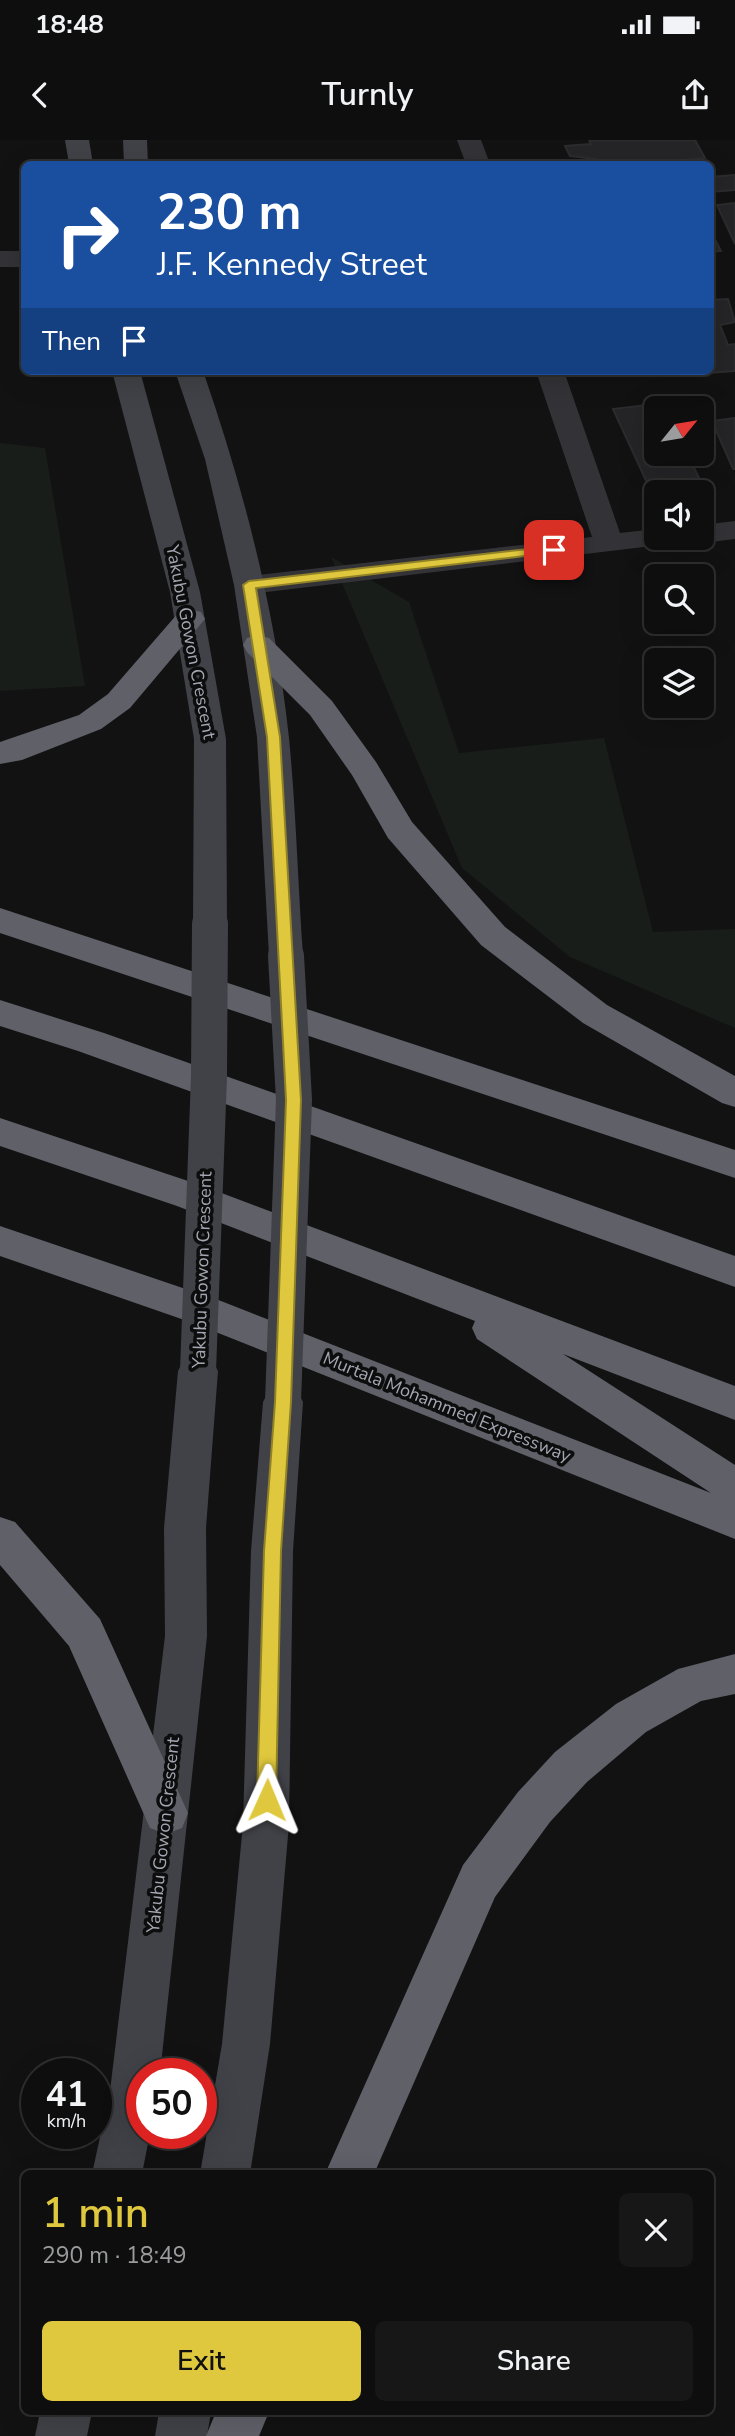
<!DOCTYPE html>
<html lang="en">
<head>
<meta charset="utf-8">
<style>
  body { margin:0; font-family:"Nunito Sans",sans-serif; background:#171717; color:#f1f3f6; height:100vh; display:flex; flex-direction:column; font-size:26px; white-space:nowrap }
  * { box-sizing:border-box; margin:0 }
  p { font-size:23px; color:#9b9c9e }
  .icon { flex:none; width:38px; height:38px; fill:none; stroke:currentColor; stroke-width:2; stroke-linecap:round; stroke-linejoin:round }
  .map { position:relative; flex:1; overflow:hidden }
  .drawer { position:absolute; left:21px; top:2030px; width:693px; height:245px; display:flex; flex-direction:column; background:#0e0e0e; border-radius:10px; box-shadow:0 7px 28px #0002,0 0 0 2px #2e2e2e }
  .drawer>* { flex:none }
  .guide { position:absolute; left:21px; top:21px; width:693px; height:214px; border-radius:10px; box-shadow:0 7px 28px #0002,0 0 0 2px #2e2e2e; background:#1a4fa0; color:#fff; overflow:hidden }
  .needle { width:46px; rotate:60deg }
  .controls { position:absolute; left:644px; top:256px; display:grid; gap:14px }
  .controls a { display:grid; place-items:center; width:70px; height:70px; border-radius:10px; background:#0e0e0e; box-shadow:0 7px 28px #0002,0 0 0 2px #2e2e2e; font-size:35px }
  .speed { position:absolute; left:21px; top:1918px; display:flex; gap:14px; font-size:35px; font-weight:700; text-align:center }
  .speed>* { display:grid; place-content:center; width:91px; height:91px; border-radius:50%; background:#0e0e0e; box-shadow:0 7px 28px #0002,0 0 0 2px #2e2e2e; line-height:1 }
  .speed small { font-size:18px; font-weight:400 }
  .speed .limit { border:10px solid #d22; background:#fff; color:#111 }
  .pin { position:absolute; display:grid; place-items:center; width:60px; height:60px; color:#fff; margin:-30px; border-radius:14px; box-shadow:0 4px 10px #0006 }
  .me { position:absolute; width:77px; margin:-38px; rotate:1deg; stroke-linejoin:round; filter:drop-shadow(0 0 5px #0008) }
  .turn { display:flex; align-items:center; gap:24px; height:147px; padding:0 21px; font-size:32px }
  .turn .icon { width:91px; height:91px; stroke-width:2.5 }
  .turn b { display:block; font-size:49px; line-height:60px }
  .then { display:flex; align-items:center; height:66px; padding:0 21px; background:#0003; gap:14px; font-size:26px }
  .round { display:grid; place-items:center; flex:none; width:74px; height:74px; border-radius:10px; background:#171717 }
  .headline { display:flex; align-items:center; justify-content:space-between; height:119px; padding:0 21px }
  h1 { font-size:42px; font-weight:600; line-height:52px; color:#dfc83d }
  .primary-button { display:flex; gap:14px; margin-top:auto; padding:14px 21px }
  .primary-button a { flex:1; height:80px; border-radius:10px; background:#dfc83d; color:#111; font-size:28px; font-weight:600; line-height:80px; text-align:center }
  .primary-button a+a { background:#171717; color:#f1f3f6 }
  .status { display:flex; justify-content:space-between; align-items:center; height:49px; padding:0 35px; background:#0e0e0e; direction:ltr }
  .status svg { height:19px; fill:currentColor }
  header { display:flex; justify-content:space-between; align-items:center; height:91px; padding:0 21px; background:#0e0e0e; font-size:32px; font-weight:600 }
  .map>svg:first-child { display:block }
  .green { fill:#181d1a }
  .building { fill:#252527; stroke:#2c2c2f; stroke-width:2 }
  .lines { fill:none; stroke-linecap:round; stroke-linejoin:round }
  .street { fill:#333337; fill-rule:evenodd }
  .secondary { fill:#414247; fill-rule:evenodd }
  .highway { fill:#5f6068; fill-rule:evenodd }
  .secondary-bridge { stroke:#414247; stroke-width:36 }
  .route { fill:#dfc83d; stroke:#918228; stroke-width:2 }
  .labels { text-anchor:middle; stroke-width:7; stroke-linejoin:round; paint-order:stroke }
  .street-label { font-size:18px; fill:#a4a6b2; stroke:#0d0d0e }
</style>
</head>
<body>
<div class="status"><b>18:48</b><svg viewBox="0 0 49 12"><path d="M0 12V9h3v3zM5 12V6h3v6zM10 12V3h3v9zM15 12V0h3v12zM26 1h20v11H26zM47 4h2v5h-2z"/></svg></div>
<header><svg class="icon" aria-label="back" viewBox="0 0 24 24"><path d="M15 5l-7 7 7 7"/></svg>Turnly<svg class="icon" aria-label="share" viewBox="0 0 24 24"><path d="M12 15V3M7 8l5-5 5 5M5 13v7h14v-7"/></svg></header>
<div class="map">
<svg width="735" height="2296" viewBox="0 0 735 2296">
  <rect width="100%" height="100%" fill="#121213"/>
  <!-- green -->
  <g class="green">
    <path d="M 0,303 L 45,308 L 85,546 L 0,551 Z"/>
    <path d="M 331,417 L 409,462 L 459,613 L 604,598 L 653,792 L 735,789 L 735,888 L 570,817 L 462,728 Z"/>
  </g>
  <!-- building -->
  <g class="building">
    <path d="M 589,0 L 695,0 L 705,18 L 634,24 L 599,24 L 596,19 L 570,16 L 565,6 L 591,4 Z"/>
    <path d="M 735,35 L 735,50 L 710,52 L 710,37 Z"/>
    <path d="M 735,63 L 735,104 L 717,65 Z"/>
    <path d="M 710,90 L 721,111 L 710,112 Z"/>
    <path d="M 728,159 L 735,182 L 720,185 L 728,205 L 735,204 L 735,231 L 667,236 L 665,231 L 710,231 L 710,160 Z"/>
    <path d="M 663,263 L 665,268 L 656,268 L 656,313 L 687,313 L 699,338 L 648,345 L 613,269 Z"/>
    <path d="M 735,278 L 735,329 L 733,329 L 712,281 Z"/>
  </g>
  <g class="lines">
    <!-- street -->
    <g class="street">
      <path d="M 457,0 L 481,0 L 490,24 L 466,24 Z"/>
      <rect x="0" y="111" width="24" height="16"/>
      <path d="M 536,231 L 564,231 L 620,393 L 656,389 L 656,397 L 681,397 L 677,403 L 249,454 L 238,452 L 234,445 L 238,438 L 249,436 L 592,397 Z"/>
      <path d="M 735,381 L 735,399 L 702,403 L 690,397 L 702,397 L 702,385 Z"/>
    </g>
    <!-- secondary -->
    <g class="secondary">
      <path d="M 65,0 L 89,0 L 93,24 L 69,24 Z"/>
      <path d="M 123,0 L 147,0 L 148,24 L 124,24 Z"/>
      <path d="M 112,231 L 140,231 L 200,452 L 226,599 L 227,784 L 222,793 L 210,796 L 198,793 L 193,784 L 194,599 L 170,452 Z"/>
      <path d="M 175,231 L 203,231 C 244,349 276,474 289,598 C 296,670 298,744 303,816 L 298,825 L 286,828 L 274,825 L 269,816 L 257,597 L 234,445 L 205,319 Z"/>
      <path d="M 198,1215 L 212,1219 L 218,1231 L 206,1388 L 207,1496 L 160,1934 L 142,1934 L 142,1993 L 150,1993 L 142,2034 L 92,2034 L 110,1951 L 165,1496 L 164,1388 L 178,1231 L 184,1219 Z"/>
      <path d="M 283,1245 L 297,1250 L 303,1262 L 293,1411 L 289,1684 L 270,1904 L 250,2034 L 200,2034 L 222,1904 L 243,1684 L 251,1411 L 263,1262 L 269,1250 Z"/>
      <path d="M 40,2272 L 92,2272 L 87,2296 L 35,2296 Z"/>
      <path d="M 159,2272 L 211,2272 L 207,2296 L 155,2296 Z"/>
    </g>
    <!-- highway -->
    <g class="highway">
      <path d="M 190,469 L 201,472 L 205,479 L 130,568 L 101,589 L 22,620 L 0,624 L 0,602 L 79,575 L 108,554 L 179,472 Z"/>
      <path d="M 258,495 L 269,498 L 332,561 L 376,622 L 412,682 L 505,787 L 607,865 L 735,936 L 735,967 L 722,963 L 583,883 L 481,805 L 388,698 L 352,635 L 310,575 L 247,512 L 243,505 L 247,498 Z"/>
      <path d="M 0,768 L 735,1010 L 735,1038 L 0,793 Z"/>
      <path d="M 0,860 L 104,893 L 735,1116 L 735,1147 L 78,911 L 0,886 Z"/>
      <path d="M 0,978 L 203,1046 L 735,1246 L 735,1280 L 563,1214 L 735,1325 L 735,1399 L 193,1183 L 0,1116 L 0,1086 L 221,1161 L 711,1353 L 477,1199 L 472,1188 L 475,1181 L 177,1066 L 0,1006 Z"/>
      <path d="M 0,1377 L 15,1382 L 100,1479 L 188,1673 L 182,1688 L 166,1694 L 150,1688 L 69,1506 L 0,1425 Z"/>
      <path d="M 735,1514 L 735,1554 L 701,1561 L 646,1592 L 587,1642 L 550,1682 L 495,1757 L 374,2034 L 325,2034 L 463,1725 L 518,1652 L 555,1612 L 616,1564 L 678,1529 Z"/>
      <path d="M 216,2272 L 269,2272 L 259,2296 L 206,2296 Z"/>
    </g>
    <!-- secondary-bridge -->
    <g class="secondary-bridge">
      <path d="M 198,1231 L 209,936 L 210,784"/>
      <path d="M 283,1262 L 294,960 L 286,816"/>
    </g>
  </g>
  <!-- route -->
  <path class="route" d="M 554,406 L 558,407 L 558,412 L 256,448 L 280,597 L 301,960 L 291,1262 L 281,1411 L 276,1660 L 273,1666 L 267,1669 L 260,1666 L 257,1660 L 264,1411 L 275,1262 L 286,960 L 267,597 L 243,445 L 249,441 Z"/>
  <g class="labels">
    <!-- street labels -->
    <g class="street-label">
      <text transform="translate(191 502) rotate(79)" y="6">Yakubu Gowon Crescent</text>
      <text transform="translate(202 1130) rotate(-88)" y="6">Yakubu Gowon Crescent</text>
      <text transform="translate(447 1267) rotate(22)" y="6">Murtala Mohammed Expressway</text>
      <text transform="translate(163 1695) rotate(-84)" y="6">Yakubu Gowon Crescent</text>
    </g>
  </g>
</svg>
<div class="controls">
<a><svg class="needle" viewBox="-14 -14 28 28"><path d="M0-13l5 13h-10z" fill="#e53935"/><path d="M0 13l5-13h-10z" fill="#9b9c9e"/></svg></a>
<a><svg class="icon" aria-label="sound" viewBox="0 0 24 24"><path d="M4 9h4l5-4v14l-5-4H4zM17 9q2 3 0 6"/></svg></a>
<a><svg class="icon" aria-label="search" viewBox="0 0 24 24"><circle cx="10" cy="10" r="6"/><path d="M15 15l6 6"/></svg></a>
<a><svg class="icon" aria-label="layers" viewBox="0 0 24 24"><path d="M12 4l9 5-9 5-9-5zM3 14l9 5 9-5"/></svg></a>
</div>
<div class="speed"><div>41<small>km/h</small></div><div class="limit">50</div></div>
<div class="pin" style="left:554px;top:410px;background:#d93025"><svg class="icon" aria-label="arrive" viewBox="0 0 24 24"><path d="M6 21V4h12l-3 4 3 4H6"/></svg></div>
<svg class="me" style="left:267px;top:1660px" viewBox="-20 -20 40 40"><path d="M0-17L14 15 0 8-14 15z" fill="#dfc83d" stroke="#fff" stroke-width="4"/></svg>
<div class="guide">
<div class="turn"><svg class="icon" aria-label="right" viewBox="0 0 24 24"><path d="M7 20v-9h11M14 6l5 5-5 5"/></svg><div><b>230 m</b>J.F. Kennedy Street</div></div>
<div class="then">Then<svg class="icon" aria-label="arrive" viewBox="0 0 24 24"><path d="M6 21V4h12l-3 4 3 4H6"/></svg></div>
</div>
<section class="drawer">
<div class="headline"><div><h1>1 min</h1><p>290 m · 18:49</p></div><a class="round"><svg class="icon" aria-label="close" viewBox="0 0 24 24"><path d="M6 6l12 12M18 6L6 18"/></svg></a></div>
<div class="primary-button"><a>Exit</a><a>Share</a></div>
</section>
</div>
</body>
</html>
